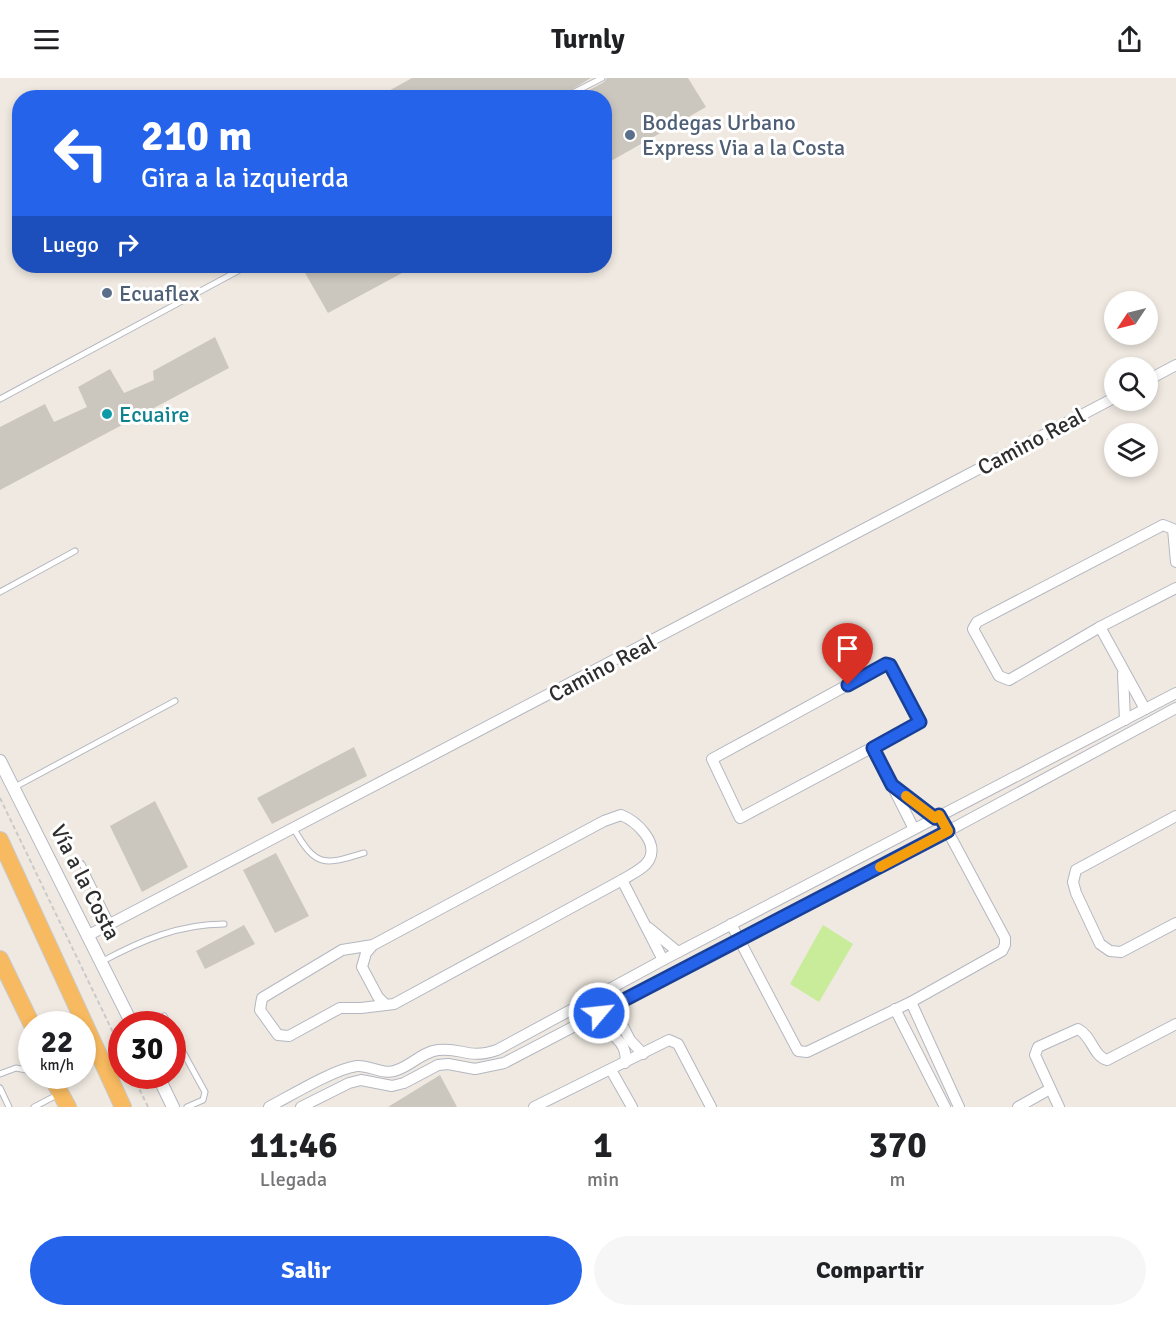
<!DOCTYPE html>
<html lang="es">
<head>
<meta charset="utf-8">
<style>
  body { margin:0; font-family:Signika,sans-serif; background:#f6f6f6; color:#202124; height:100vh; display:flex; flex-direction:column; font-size:22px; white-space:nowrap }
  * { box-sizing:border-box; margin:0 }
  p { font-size:20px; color:#757577 }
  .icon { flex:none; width:33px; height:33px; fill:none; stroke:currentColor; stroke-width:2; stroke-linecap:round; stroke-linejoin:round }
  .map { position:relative; height:1029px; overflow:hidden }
  .details { display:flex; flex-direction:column; background:#fff; flex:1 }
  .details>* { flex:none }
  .guide { position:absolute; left:12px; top:12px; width:600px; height:183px; border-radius:24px; box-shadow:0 3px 9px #0003; background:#2563eb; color:#fff; overflow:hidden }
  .needle { width:39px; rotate:235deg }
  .buttons { position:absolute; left:1104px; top:213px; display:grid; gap:12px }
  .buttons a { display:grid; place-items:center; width:54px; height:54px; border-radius:50%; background:#fff; box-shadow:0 3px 9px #0003; font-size:30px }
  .speed { position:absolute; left:18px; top:933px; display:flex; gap:12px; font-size:30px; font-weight:700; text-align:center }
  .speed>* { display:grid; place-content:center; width:78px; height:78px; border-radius:50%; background:#fff; box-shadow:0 3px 9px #0003; line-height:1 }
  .speed small { font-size:15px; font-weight:400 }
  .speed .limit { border:9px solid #d22; background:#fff; color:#111 }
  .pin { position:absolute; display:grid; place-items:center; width:51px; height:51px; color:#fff; margin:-62px -26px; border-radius:50% 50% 50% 0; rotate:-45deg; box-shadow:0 0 6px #0007 }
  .pin .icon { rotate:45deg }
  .me { position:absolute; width:66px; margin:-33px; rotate:62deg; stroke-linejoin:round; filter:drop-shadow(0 0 4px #0008) }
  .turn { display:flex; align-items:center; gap:21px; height:126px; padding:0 30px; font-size:27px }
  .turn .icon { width:78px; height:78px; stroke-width:2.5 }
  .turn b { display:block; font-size:42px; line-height:51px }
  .then { display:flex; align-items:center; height:57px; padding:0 30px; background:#0003; gap:12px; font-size:22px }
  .eta { display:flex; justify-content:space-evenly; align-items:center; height:102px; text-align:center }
  .eta b { font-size:36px; font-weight:700; line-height:42px }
  .cta { display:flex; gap:12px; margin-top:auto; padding:12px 30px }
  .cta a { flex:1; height:69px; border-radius:36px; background:#2563eb; color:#fff; font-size:24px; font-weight:700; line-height:69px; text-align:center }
  .cta a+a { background:#f6f6f6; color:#202124 }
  header { display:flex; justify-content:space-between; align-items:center; height:78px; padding:0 30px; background:#fff; font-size:27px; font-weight:700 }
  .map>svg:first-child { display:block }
  .pitch { fill:#c9ec9a }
  .building { fill:#cbc7bf }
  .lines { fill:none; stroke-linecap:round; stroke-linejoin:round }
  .service-casing { stroke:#b4b7c1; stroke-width:7 }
  .minor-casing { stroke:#b4b7c1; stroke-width:12 }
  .tertiary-casing { stroke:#b4b7c1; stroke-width:14 }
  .trunk-casing { stroke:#c9c9c9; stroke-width:18 }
  .path { stroke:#c9c9c9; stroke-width:2; stroke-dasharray:4.5 3; stroke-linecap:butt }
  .service { stroke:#fff; stroke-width:5 }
  .minor { stroke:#fff; stroke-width:10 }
  .tertiary { stroke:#fff; stroke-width:12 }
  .trunk { stroke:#f8ba60; stroke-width:16 }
  .route-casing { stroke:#184099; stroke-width:15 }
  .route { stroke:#2563eb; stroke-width:10 }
  .slow { stroke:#f59e0b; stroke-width:10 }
  .service-dot { fill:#5c6f8a; stroke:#fff; stroke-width:2 }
  .culture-dot { fill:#0f9aa8; stroke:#fff; stroke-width:2 }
  .labels { text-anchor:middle; stroke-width:6; stroke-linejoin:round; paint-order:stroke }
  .service-label { font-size:22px; fill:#4e5e75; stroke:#fff; text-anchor:start }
  .culture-label { font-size:22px; fill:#0d838f; stroke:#fff; text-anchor:start }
  .street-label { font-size:22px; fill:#2e2e2e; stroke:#fff }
</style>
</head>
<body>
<header><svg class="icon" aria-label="menu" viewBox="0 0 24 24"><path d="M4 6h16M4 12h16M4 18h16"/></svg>Turnly<svg class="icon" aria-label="share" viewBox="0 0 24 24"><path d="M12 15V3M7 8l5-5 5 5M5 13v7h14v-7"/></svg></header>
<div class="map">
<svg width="1176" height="1029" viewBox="0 0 1176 1029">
  <rect width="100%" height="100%" fill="#efe9e1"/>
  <!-- pitch -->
  <path class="pitch" d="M 823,847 L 853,866 L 819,924 L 790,906 Z"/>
  <!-- building -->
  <g class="building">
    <path d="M 412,0 L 591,0 L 558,20 L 376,20 Z"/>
    <path d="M 607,0 L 688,0 L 706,29 L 604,87 L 604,20 L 575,20 L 604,4 Z"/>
    <path d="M 301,188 L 415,188 L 328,235 Z"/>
    <path d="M 215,259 L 229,290 L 0,412 L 0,349 L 45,326 L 54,344 L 87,329 L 78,309 L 110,291 L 124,315 L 154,302 L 153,293 Z"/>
    <path d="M 354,669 L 367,698 L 272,746 L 257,720 Z"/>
    <path d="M 155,723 L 188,789 L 142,814 L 110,748 Z"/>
    <path d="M 276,775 L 309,838 L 275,855 L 243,792 Z"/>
    <path d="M 244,847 L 255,866 L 205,891 L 196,873 Z"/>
    <path d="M 440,997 L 457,1029 L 388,1029 Z"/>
  </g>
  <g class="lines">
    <!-- service casing -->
    <g class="service-casing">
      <g id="service">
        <path d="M 563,20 L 602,0"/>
        <path d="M 0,321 L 247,188"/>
        <path d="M 0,514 L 75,473"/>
        <path d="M 13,710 L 175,623"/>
        <path d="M 294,751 C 316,790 325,787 364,775"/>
        <path d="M 82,786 L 111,845"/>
        <path d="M 101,884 C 140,863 179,846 224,846"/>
        <path d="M 164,938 L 169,946"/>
        <path d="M 172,954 L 205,1014 L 203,1022 L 187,1029"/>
        <path d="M 0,996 L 16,990 L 32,993"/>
        <path d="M 0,1010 L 9,1029"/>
        <path d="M 34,1029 L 59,1016"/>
      </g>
    </g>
    <!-- minor casing -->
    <g class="minor-casing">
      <g id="minor">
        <path d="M 1148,302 L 1176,287"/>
        <path d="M 1176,484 L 1173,451 L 1163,447 L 977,544 L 973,551 L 999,598 L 1009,602 L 1100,549 L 1176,510"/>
        <path d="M 1100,549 L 1145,631"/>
        <path d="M 886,586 L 890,587 L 920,644 L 740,740 L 712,681 Z"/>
        <path d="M 1123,596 L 1125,642"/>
        <path d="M 873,670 L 914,751"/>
        <path d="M 895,709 L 935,740"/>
        <path d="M 1176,738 L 1076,792 L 1073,804 L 1076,815 L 1100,866 L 1110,873 L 1121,874 L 1176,845"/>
        <path d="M 622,802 L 663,882"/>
        <path d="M 731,846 L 798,973 L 807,974 L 911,924 L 1002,873 L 1005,867 L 1005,860 L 939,737"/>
        <path d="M 649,850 L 678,874"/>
        <path d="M 87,858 L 1114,320"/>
        <path d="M 373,867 L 342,872 L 262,920 L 260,932 L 278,957 L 289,958 L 340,930 L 361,930 L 394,926 L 622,802 C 630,797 644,791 649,782 C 659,764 636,743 621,737 L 604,743 L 373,867 L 366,875 L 362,889 L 378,919 L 386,927"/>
        <path d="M 911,924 L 959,1029"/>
        <path d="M 612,927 L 630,962 L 643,976"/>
        <path d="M 895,931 L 945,1029"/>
        <path d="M 586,942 C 603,951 630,961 625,985"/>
        <path d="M 611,992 L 632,1029"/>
        <path d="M 269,1029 C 290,1018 334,991 357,988 C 370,987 384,998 397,992 C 412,987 422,974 438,972 C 462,969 468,982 497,972 L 663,882 L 1176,615"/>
        <path d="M 301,1029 L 349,1005 L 361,1002 L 392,1008 L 404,1005 L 438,987 L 448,986 L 475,991 L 504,985 L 948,753 L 1176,630"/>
        <path d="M 534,1029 L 669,962 L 678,966 L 711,1029"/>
        <path d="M 1018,1029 L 1050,1011"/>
        <path d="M 1059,1029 L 1035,977 L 1038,969 L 1078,951 C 1092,958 1093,978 1107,982 L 1176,946"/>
      </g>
    </g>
    <!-- tertiary casing -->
    <g class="tertiary-casing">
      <g id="tertiary">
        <path d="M 0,683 L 132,946"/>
        <path d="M 158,998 L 173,1029"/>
      </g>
    </g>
    <!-- trunk casing -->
    <g class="trunk-casing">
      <g id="trunk">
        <path d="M 0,762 L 123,1029"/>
        <path d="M 0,881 L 32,947"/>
        <path d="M 51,998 L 68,1029"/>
      </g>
    </g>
    <!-- path -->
    <g class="path">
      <path d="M 0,720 L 122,973"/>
      <path d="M 133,998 L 148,1029"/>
    </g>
    <!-- service -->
    <use href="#service" class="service"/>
    <!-- minor -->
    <use href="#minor" class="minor"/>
    <!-- tertiary -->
    <use href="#tertiary" class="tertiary"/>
    <!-- trunk -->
    <use href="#trunk" class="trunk"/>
  </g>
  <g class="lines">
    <!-- route casing -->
    <g class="route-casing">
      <path id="route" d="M 599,935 L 948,753 L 939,737 L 935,740 L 892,707 L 873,670 L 920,644 L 890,587 L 886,586 L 848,607"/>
    </g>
    <!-- route -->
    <use href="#route" class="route"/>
    <!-- slow -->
    <path class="slow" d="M 880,789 L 948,753 L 939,737 L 935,740 L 906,718"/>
  </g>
  <!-- markers -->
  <g class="service-dot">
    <circle cx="630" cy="57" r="6"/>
    <circle cx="107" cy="215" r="6"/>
  </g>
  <circle class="culture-dot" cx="107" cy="336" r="6"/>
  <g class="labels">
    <!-- service labels -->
    <g class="service-label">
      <text x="642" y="52">Bodegas Urbano<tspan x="642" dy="25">Express Via a la Costa</tspan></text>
      <text x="119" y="223">Ecuaflex</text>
    </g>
    <!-- culture labels -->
    <g class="culture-label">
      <text x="119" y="344">Ecuaire</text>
    </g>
    <!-- street labels -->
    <g class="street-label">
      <text transform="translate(1031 363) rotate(-28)" y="8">Camino Real</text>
      <text transform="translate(602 590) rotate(-28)" y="8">Camino Real</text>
      <text transform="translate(86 804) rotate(63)" y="8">Vía a la Costa</text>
    </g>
  </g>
</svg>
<div class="buttons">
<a><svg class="needle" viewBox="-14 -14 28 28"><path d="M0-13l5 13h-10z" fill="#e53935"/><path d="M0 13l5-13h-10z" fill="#757577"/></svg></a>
<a><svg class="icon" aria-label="search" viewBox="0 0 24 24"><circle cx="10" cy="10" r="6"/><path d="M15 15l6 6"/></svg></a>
<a><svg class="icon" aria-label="layers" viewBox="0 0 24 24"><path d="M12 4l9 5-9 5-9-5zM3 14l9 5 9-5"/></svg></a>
</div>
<div class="speed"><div>22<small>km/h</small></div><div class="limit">30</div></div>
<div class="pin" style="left:848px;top:607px;background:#d93025"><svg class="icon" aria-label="arrive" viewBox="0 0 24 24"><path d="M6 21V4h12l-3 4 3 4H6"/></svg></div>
<svg class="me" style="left:599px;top:935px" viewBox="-20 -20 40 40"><circle r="17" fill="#2563eb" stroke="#fff" stroke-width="3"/><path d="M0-11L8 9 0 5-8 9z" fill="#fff"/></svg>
<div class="guide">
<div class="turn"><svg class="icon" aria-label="left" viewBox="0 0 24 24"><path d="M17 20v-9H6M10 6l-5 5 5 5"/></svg><div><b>210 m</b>Gira a la izquierda</div></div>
<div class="then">Luego<svg class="icon" aria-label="right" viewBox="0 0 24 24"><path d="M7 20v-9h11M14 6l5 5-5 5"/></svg></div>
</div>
</div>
<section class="details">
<div class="eta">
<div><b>11:46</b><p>Llegada</p></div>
<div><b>1</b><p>min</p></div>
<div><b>370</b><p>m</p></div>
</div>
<div class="cta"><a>Salir</a><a>Compartir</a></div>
</section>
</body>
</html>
